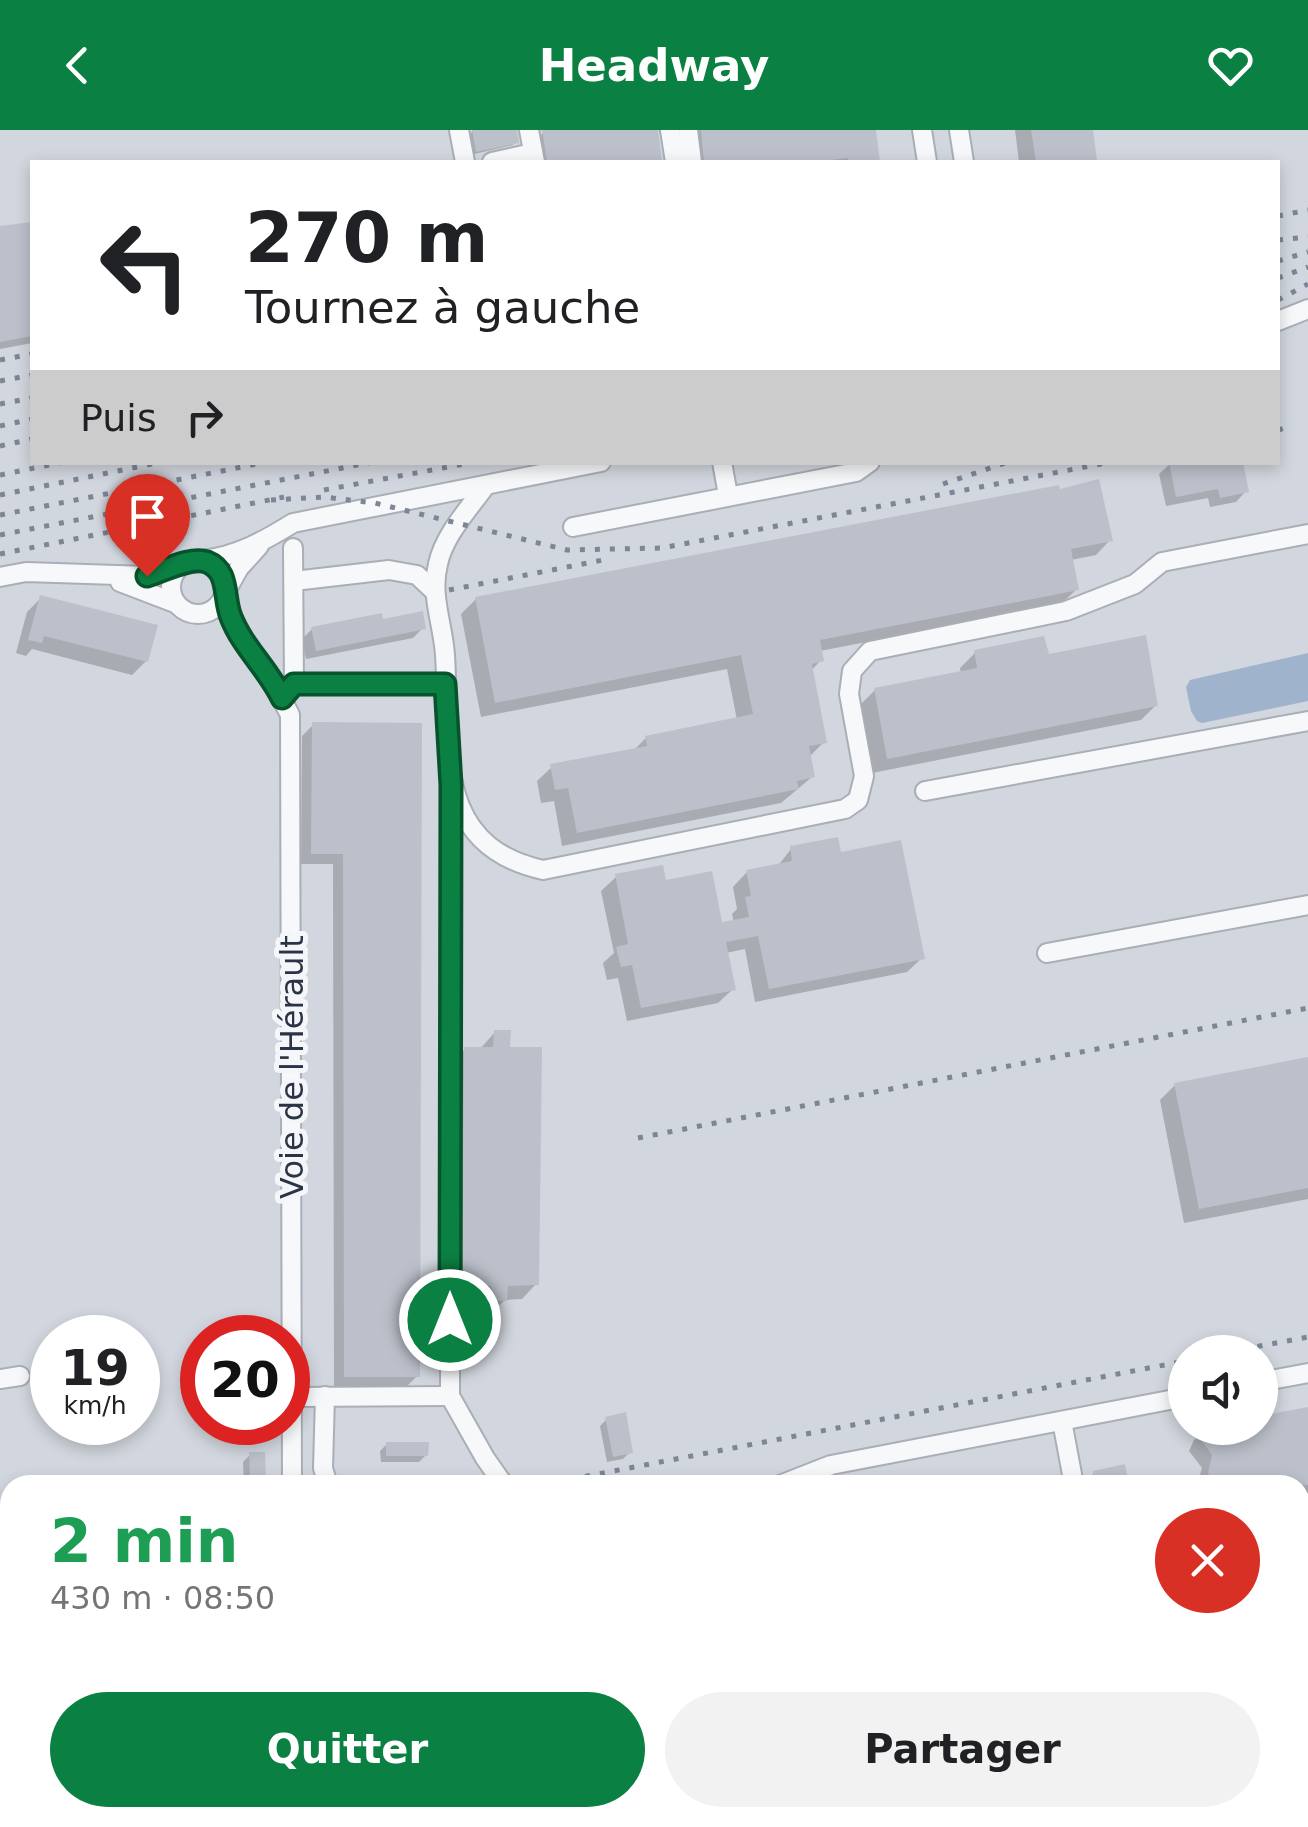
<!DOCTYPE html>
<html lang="fr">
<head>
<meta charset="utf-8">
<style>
  body { margin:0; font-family:"DejaVu Sans",sans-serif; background:#f2f2f2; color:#202124; height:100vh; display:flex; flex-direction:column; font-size:38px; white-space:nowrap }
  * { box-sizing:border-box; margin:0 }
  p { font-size:32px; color:#757577 }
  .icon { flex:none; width:55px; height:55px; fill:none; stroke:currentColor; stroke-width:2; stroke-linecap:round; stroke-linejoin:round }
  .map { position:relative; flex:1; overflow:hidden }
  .sheet { position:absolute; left:0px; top:1345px; width:1310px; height:352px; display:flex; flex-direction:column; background:#fff; border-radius:30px 30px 0 0; box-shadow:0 5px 15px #0003 }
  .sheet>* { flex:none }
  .hud { position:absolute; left:30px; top:30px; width:1250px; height:305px; border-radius:0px; box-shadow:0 5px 15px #0003; background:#fff; color:#202124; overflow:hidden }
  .tools { position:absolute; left:1168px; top:1205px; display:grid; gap:20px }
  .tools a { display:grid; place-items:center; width:110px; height:110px; border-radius:50%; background:#fff; box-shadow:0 5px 15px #0003; font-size:50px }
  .speed { position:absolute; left:30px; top:1185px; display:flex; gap:20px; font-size:50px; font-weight:700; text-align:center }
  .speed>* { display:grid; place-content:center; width:130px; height:130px; border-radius:50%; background:#fff; box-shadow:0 5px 15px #0003; line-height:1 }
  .speed small { font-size:25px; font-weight:400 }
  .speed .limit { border:15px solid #d22; background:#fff; color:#111 }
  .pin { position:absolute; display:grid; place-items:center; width:85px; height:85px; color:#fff; margin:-102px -42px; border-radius:50% 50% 50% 0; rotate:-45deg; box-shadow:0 0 10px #0007 }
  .pin .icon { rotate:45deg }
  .me { position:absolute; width:110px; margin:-55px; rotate:0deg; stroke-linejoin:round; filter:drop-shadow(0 0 8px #0008) }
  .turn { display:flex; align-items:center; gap:35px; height:210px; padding:0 50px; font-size:45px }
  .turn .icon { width:130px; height:130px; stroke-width:2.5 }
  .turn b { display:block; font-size:70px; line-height:85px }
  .then { display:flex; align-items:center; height:95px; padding:0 50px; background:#0003; gap:20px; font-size:38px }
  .round { display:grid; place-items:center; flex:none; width:105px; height:105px; border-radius:52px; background:#f2f2f2 }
  .overview { display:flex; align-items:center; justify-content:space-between; height:170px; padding:0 50px }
  h1 { font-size:60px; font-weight:600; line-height:75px; color:#1e9e55 }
  .cta { display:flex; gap:20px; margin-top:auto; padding:20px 50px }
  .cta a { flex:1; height:115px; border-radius:60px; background:#0b8043; color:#fff; font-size:40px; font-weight:600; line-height:115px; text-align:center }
  .cta a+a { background:#f2f2f2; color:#202124 }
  header { display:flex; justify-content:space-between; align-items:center; height:130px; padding:0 50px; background:#0b8043; color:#fff; font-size:45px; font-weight:600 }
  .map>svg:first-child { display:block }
  .built { fill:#d2d6de; fill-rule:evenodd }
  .water { fill:#9fb4cc }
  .shadow { fill:#0003 }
  .building { fill:#bbc0ca }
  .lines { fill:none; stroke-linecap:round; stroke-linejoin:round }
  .minor-casing { stroke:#a9aeb7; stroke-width:22 }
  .minor { stroke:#f7f8fa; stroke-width:18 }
  .rail { stroke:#7d8696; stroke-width:5; stroke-dasharray:5 10; stroke-linecap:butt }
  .route-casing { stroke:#07532c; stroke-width:25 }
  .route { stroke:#0b8043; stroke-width:18 }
  .labels { text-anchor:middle; stroke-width:10; stroke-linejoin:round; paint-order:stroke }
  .street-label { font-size:32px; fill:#2b3445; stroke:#f4f6f9 }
</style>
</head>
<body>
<header><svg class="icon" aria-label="back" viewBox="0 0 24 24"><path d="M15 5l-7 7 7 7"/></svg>Headway<svg class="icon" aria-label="heart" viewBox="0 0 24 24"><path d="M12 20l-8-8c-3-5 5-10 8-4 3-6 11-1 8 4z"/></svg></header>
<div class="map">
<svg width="1308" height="1697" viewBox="0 0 1308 1697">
  <rect width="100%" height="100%" fill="#e4e7ec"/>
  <!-- built -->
  <g class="built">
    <path d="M 0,0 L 1308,0 L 1308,1697 L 1273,1697 L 1272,1688 L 1300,1688 L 1300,1355 L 10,1355 L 10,1599 L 0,1601 ZM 32,32 L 1278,32 L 1278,332 L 32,332 ZM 52,1208 L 138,1208 L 138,1292 L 52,1292 ZM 202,1208 L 288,1208 L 288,1292 L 202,1292 ZM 1185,1222 L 1260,1222 L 1260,1298 L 1185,1298 Z"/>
    <path d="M 181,1688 L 187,1688 L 189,1694 L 224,1688 L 406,1688 L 358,1697 L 175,1697 L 183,1695 Z"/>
  </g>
  <!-- water -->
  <g class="water">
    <path d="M 1308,523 L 1308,571 L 1202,593 L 1197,591 L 1191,581 L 1186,557 L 1190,550 Z"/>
    <path d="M 10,1599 L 10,1688 L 181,1688 L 183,1695 L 0,1697 L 0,1601 Z"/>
    <path d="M 406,1688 L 1272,1688 L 1272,1697 L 358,1697 Z"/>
  </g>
  <!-- shadow -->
  <g class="shadow">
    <path d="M 515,0 L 513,15 L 474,24 L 470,4 L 473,1 Z"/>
    <path d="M 564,0 L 656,0 L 662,32 L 535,32 L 532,14 L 543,3 Z"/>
    <path d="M 688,0 L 873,0 L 877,32 L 692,32 Z"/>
    <path d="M 1015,0 L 1090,0 L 1094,30 L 1091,32 L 1019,32 Z"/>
    <path d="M 32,95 L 32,213 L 0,219 L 0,98 Z"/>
    <path d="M 1170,334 L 1246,361 L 1236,372 L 1210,377 L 1208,368 L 1166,376 L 1159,344 Z"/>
    <path d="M 1110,410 L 1096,425 L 1071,430 L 1076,460 L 1061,474 L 820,521 L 821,530 L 811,541 L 824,612 L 809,627 L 812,647 L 781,673 L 562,716 L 554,671 L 541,673 L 537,651 L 552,637 L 633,621 L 646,608 L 737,590 L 727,539 L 481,587 L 461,484 L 476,469 Z"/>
    <path d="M 41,468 L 146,531 L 132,545 L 32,519 L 26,526 L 16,523 L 27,482 Z"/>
    <path d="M 423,498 L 413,508 L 306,529 L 302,509 L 312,499 Z"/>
    <path d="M 975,523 L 1047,527 L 1156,575 L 1141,590 L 872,643 L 860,575 L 875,560 L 961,544 L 960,538 Z"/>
    <path d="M 313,595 L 419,595 L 417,1246 L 406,1257 L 334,1257 L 333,734 L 301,734 L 302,606 Z"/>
    <path d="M 791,719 L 839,725 L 922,828 L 907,842 L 755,872 L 745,819 L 726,823 L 733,859 L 718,873 L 627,891 L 618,848 L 607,850 L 603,833 L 614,823 L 601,761 L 616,747 L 664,753 L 720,795 L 734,793 L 732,784 L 737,779 L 733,757 L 747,742 L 777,737 Z"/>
    <path d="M 495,902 L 536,1154 L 522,1169 L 505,1170 L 490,1184 L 478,1185 L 478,1170 L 449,1170 L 451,934 L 465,919 L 480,919 Z"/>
    <path d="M 1308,930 L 1308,1069 L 1184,1093 L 1160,970 L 1175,955 Z"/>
    <path d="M 1308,1279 L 1308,1469 L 1300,1471 L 1300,1355 L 1197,1355 L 1202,1338 L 1189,1321 L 1194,1310 L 1206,1298 L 1260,1298 L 1260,1294 Z"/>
    <path d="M 607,1289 L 630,1322 L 623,1329 L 607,1332 L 600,1296 Z"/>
    <path d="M 387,1314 L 426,1325 L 419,1332 L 381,1332 L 380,1321 Z"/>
    <path d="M 250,1325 L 263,1350 L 259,1355 L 244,1355 L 243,1332 Z"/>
    <path d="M 1094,1343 L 1126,1355 L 1083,1355 Z"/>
    <path d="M 1308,1570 L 1308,1589 L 1300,1591 L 1300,1572 Z"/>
  </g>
  <!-- building -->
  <g class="building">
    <path d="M 472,0 L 517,0 L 519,13 L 476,22 Z"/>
    <path d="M 542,0 L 658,0 L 662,32 L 547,32 Z"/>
    <path d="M 701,0 L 876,0 L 880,32 L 849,32 L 848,28 L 817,32 L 704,32 Z"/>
    <path d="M 1031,0 L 1093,0 L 1097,30 L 1036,32 Z"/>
    <path d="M 32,92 L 32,206 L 0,212 L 0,96 Z"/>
    <path d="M 1169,332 L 1243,332 L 1249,362 L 1220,368 L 1218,359 L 1176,367 Z"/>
    <path d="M 1099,349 L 1113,411 L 1071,419 L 1079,460 L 820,510 L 824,531 L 812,534 L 827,613 L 809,616 L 815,647 L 797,651 L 799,659 L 577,703 L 568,658 L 555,660 L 550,634 L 647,616 L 645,606 L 753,584 L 741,525 L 495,573 L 475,467 L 1059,355 L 1060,359 Z"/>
    <path d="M 40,465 L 158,495 L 148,532 L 44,506 L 42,513 L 28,510 Z"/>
    <path d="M 423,481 L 426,499 L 316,521 L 311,497 L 382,483 L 383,489 Z"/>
    <path d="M 1146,505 L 1158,576 L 887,629 L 874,558 L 977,538 L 974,520 L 1044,506 L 1049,524 Z"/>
    <path d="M 312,592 L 422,593 L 420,1247 L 344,1247 L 343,724 L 311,724 Z"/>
    <path d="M 838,707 L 841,722 L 901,710 L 925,829 L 769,859 L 758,806 L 726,812 L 736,860 L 641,878 L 632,835 L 621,837 L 616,817 L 628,814 L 615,744 L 663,735 L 666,750 L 712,741 L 722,792 L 749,787 L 745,767 L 751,766 L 746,740 L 792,731 L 790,716 Z"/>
    <path d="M 494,900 L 511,900 L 510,917 L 542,917 L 539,1155 L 508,1156 L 507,1171 L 492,1171 L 491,1156 L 463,1156 L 463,1020 L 464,917 L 493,917 Z"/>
    <path d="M 1308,927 L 1308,1058 L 1199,1079 L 1174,953 Z"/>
    <path d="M 1308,1277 L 1308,1355 L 1215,1355 L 1208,1343 L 1212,1325 L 1201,1310 L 1203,1298 L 1260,1298 L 1260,1286 Z"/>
    <path d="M 626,1282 L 633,1323 L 613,1327 L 605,1287 Z"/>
    <path d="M 386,1312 L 429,1312 L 428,1326 L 386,1326 Z"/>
    <path d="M 249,1322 L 265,1322 L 266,1351 L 250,1352 Z"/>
    <path d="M 1125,1334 L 1129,1355 L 1095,1355 L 1093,1341 Z"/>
  </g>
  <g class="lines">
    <!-- minor casing -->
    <g class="minor-casing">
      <g id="minor">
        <path d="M 459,0 L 465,32"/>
        <path d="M 529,0 L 535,32"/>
        <path d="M 670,0 L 675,32"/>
        <path d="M 688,0 L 692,32"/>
        <path d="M 922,0 L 927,32"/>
        <path d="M 959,0 L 964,32"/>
        <path d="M 492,32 L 532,23"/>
        <path d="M 1278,191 L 1308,179"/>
        <path d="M 722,332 L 728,365"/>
        <path d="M 486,355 C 469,379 444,405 438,434 C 430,466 443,494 445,525 C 451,615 430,715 543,740 L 845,679 L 858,670 L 864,646 L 849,564 L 852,541 L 870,521 L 1066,481 L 1135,454 L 1162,432 L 1308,404"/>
        <path d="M 573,397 L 856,342 L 870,332"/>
        <circle cx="198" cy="457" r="27"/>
        <path d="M 203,430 C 237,426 264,411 293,393 L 601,332"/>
        <path d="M 0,447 L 26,442 L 147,446 L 180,436"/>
        <path d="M 294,451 L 389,440 L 417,445 L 434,461"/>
        <path d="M 120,452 L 175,473"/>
        <path d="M 225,463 L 239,438 L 259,416"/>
        <path d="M 224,467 C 238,510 270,544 290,585 L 292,1355"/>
        <path d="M 294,554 L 445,554"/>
        <path d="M 282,568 L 294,554 L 293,418"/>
        <path d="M 925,661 L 1308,591"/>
        <path d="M 451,666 L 450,1266 L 485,1328 L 504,1355"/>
        <path d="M 1047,823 L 1308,775"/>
        <path d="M 0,1249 L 20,1246"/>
        <path d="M 1260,1252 L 1308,1243"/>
        <path d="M 325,1266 L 323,1338 L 328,1355"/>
        <path d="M 294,1267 L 450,1266"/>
        <path d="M 1062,1291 L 1074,1355"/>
        <path d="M 780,1355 L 831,1335 L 1185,1267"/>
        <path d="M 0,1518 L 10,1516"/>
        <path d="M 1300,1526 L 1308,1524"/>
        <path d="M 1300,1542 L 1308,1541"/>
        <path d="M 0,1555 L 10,1554"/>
        <path d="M 1300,1633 L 1308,1630"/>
        <path d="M 1298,1697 L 1308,1673"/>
      </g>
    </g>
    <!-- minor -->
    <use href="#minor" class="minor"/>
    <!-- rail -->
    <g class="rail">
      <path d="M 1278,86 L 1308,80"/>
      <path d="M 1278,110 L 1308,107"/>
      <path d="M 1278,131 L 1308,122"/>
      <path d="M 1278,148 L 1308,137"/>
      <path d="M 1278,170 L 1308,154"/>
      <path d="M 0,230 L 32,224"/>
      <path d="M 0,251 L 32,245"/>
      <path d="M 0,274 L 32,268"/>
      <path d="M 1278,279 L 1280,279"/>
      <path d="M 0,296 L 32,289"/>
      <path d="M 1278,300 L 1285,298"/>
      <path d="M 0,316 L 32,309"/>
      <path d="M 0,345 L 64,332"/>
      <path d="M 943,354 L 1008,332"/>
      <path d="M 324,360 L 475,332"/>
      <path d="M 0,365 L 162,332"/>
      <path d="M 271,370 L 324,367 L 375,373 L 567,420 L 662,418 L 1111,332"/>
      <path d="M 0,385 L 267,332"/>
      <path d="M 0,405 L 373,332"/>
      <path d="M 0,424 L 284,367"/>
      <path d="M 449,460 L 603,430"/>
      <path d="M 638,1008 L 1308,878"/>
      <path d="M 1228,1222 L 1308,1207"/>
      <path d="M 541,1355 L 1185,1231"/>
    </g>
  </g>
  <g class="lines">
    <!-- route casing -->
    <g class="route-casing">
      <path id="route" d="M 147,446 C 164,441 191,426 207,432 C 230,441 223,468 231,487 C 242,516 268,539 282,568 L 294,554 L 445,554 L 451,655 L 450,1190"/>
    </g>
    <!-- route -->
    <use href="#route" class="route"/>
  </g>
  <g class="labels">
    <!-- street labels -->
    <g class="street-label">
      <text transform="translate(292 937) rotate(-90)" y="11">Voie de l'Hérault</text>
    </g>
  </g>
</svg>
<div class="tools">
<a><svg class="icon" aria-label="sound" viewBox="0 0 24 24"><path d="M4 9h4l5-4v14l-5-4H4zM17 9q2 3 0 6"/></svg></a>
</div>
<div class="speed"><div>19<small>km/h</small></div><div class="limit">20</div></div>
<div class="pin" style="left:147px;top:446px;background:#d93025"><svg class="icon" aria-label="arrive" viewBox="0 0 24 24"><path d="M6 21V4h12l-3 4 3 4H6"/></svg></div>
<svg class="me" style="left:450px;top:1190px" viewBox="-20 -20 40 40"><circle r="17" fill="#0b8043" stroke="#fff" stroke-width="3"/><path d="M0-11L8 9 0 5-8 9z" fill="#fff"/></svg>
<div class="hud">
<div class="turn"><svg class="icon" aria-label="left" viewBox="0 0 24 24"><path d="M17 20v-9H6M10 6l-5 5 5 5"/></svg><div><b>270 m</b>Tournez à gauche</div></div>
<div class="then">Puis<svg class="icon" aria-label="right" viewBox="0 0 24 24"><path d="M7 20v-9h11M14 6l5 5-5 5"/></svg></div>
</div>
<section class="sheet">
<div class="overview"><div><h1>2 min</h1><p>430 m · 08:50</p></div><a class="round" style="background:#d93025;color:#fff"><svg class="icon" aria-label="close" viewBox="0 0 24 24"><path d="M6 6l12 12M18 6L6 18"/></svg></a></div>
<div class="cta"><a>Quitter</a><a>Partager</a></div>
</section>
</div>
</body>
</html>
